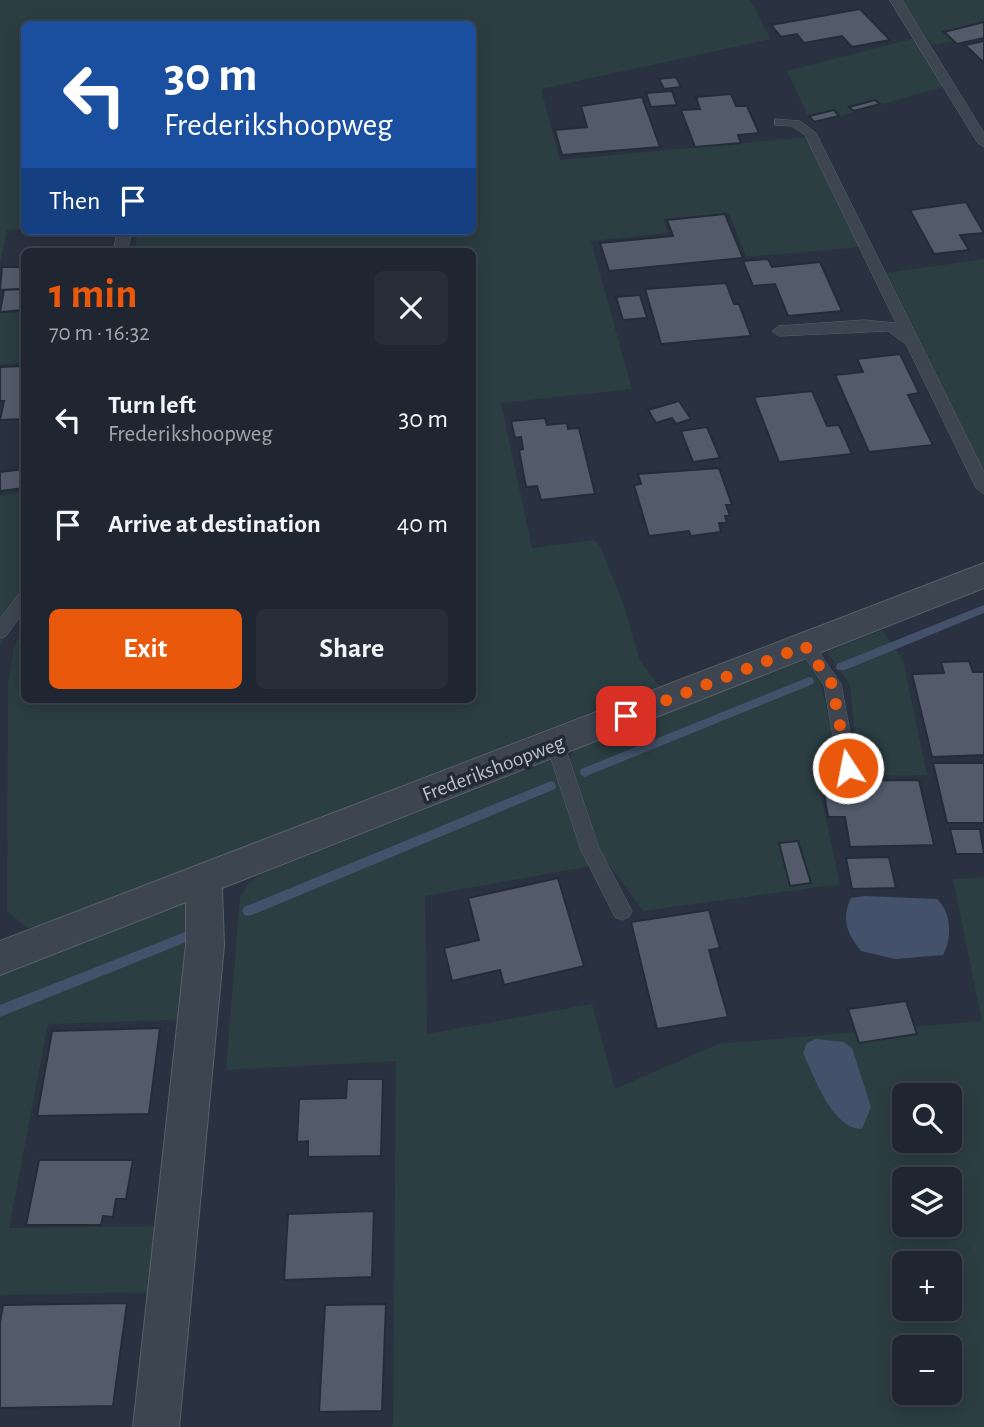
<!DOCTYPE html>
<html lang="en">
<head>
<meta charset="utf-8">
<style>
  body { margin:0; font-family:"Alegreya Sans",sans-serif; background:#282e39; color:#f1f3f6; height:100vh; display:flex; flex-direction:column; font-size:26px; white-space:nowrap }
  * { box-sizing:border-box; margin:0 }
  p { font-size:23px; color:#a2a5ab }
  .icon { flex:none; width:38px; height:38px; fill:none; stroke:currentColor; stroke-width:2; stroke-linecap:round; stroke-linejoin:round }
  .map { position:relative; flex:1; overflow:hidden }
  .sheet { position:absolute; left:21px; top:248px; width:455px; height:455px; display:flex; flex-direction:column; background:#202631; border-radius:10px; box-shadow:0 4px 18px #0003,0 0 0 2px #3d434d }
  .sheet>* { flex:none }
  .top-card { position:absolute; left:21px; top:21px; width:455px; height:214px; border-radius:10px; box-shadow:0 4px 18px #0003,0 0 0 2px #3d434d; background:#1a4fa0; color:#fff; overflow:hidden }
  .buttons { position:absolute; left:892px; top:1083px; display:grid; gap:14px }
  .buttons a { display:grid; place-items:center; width:70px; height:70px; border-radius:10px; background:#202631; box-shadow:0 4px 18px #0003,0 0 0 2px #3d434d; font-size:35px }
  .pin { position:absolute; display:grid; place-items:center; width:60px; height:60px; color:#fff; margin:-30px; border-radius:14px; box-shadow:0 4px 10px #0006 }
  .me { position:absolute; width:77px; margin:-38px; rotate:349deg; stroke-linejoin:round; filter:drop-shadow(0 0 5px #0008) }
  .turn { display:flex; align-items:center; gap:24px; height:147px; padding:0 28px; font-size:32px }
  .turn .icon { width:91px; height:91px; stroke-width:2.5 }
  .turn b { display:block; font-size:49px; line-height:60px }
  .then { display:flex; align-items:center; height:66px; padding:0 28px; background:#0003; gap:14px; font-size:26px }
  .round { display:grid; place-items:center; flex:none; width:74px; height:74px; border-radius:10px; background:#282e39 }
  .overview { display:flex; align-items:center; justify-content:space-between; height:119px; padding:0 28px }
  h1 { font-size:42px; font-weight:600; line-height:52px; color:#ea580c }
  .action { display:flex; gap:14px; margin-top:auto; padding:14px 28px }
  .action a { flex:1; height:80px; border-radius:10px; background:#ea580c; color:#fff; font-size:28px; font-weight:600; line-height:80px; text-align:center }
  .action a+a { background:#282e39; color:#f1f3f6 }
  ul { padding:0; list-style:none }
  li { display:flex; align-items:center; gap:21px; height:105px; padding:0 28px }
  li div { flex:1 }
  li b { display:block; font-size:26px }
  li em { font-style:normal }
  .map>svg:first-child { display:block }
  .green { fill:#2b3e42; fill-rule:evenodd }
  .water { fill:#43516a }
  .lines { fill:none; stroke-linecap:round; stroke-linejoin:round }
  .stream { fill:#43516a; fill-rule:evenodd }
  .building { fill:#535b6b; stroke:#242c38; stroke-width:2 }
  .service-casing { stroke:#59606b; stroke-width:1 }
  .minor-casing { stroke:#59606b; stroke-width:2 }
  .service { fill:#3d4551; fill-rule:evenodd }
  .minor { fill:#3d4551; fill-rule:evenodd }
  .route { stroke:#ea580c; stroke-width:12; stroke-dasharray:0 21.6 }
  .labels { text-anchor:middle; stroke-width:7; stroke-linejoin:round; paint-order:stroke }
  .street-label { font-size:21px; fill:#bbc0cb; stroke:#222a36 }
</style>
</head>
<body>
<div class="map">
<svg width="984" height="1427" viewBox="0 0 984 1427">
  <rect width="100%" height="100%" fill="#2a3241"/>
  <!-- green -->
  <g class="green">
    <path d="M 0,0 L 750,0 L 771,39 L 541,89 L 560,160 L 808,137 L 861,247 L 746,257 L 729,213 L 664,219 L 668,233 L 591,241 L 632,389 L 501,403 L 532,548 L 594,540 L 600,546 L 623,603 L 640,661 L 659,686 L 38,926 L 27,928 L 7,911 L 8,685 L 14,647 L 24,627 L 24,700 L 472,700 L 472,252 L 134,252 L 138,231 L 472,231 L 472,24 L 24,24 L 24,229 L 7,230 L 0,263 Z"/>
    <path d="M 901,0 L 984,0 L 984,36 L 932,45 Z"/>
    <path d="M 916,38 L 946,86 L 812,124 L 787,71 Z"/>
    <path d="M 984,259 L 984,474 L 886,273 Z"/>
    <path d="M 24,312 L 24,363 L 0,364 L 0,313 Z"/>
    <path d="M 24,492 L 24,607 L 16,616 L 0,645 L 0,496 Z"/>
    <path d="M 882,630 L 903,660 L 927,775 L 859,776 L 850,685 L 827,652 Z"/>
    <path d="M 805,660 L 821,685 L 834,737 L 817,777 L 840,884 L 643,911 L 599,851 L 569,763 L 573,750 Z"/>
    <path d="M 554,759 L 590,866 L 425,896 L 427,1034 L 592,1004 L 615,1089 L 718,1044 L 982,1021 L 953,879 L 984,878 L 984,1427 L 393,1427 L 396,1061 L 226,1070 L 240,897 L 249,883 L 261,874 ZM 905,1096 L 950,1096 L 950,1141 L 905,1141 ZM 905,1180 L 950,1180 L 950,1225 L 905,1225 ZM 905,1264 L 950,1264 L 950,1309 L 905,1309 ZM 905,1348 L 950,1348 L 950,1393 L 905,1393 Z"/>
    <path d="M 191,900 L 198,1019 L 48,1024 L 9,1228 L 175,1226 L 168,1292 L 0,1295 L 0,974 Z"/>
  </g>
  <!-- water -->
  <g class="water">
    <path d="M 865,896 L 937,899 C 952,913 952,939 943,955 L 895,959 L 861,951 C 847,934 841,919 851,898 Z"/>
    <path d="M 816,1039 L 844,1042 L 852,1048 L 871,1107 L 862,1129 C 832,1129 814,1076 803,1053 L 807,1043 Z"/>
  </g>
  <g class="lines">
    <!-- stream -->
    <g class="stream">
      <path d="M 984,605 L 984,613 L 845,670 L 837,670 L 836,667 L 837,664 Z"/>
      <path d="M 809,677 L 813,678 L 814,681 L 813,684 L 589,775 L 585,777 L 581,775 L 580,772 L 581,769 Z"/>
      <path d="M 551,781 L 555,783 L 556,786 L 555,789 L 252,915 L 248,916 L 244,915 L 242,911 L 244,907 Z"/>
      <path d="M 185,932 L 189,933 L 191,937 L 189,941 L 0,1017 L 0,1005 Z"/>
    </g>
  </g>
  <!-- building -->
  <g class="building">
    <path d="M 860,9 L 890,40 L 852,47 L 842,36 L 804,43 L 797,34 L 781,37 L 771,25 Z"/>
    <path d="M 984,22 L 984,38 L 957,44 L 944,32 Z"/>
    <path d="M 984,41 L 984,63 L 965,45 Z"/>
    <path d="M 676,77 L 681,87 L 664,89 L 659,79 Z"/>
    <path d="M 672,91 L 677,105 L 651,107 L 646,93 Z"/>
    <path d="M 731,94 L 736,106 L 747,106 L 759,133 L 738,135 L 741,143 L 695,147 L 681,110 L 700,109 L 696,97 Z"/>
    <path d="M 642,97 L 660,147 L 562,155 L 555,130 L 587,127 L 581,106 Z"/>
    <path d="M 875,100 L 880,104 L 854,111 L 849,107 Z"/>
    <path d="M 834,110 L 839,116 L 814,122 L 809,116 Z"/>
    <path d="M 966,202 L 984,233 L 960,235 L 969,250 L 934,254 L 910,210 Z"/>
    <path d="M 725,214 L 743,258 L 609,271 L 600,243 L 673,236 L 667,220 Z"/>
    <path d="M 768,259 L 772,267 L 820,262 L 842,311 L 788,316 L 775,284 L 753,286 L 743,261 Z"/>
    <path d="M 2,267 L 24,267 L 24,289 L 0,290 Z"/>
    <path d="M 726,283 L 734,304 L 739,304 L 751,336 L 661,344 L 645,289 Z"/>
    <path d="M 24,289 L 24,310 L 0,312 L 4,290 Z"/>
    <path d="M 640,295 L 647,318 L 623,320 L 616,297 Z"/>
    <path d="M 900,354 L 919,393 L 908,395 L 933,445 L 869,452 L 835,375 L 863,372 L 857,359 Z"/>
    <path d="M 24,366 L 24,419 L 0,420 L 4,401 L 0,401 L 0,367 Z"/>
    <path d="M 812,391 L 827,426 L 839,425 L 852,454 L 779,462 L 754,397 Z"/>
    <path d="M 679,401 L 691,419 L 676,424 L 672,418 L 656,423 L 648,410 Z"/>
    <path d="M 545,418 L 547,425 L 567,423 L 568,429 L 579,428 L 595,494 L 541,500 L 537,486 L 526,487 L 519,450 L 523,449 L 521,437 L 515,438 L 511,421 Z"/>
    <path d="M 707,427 L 720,458 L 693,462 L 681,431 Z"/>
    <path d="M 719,468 L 732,505 L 726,505 L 730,516 L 725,516 L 727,523 L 719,523 L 721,532 L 691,536 L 689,531 L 649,536 L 634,485 L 641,484 L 638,474 Z"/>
    <path d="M 24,469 L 24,488 L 0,491 L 0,472 Z"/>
    <path d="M 969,661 L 973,672 L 984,672 L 984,755 L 932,757 L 912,674 L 944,673 L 941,662 Z"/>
    <path d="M 933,763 L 984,763 L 984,823 L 947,823 Z"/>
    <path d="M 919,780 L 934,845 L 850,847 L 845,817 L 828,817 L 822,781 Z"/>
    <path d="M 950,829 L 980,829 L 984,854 L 956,854 Z"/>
    <path d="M 798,841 L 811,883 L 790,886 L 779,843 Z"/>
    <path d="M 889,857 L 896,888 L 852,889 L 846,858 Z"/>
    <path d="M 558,878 L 584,966 L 504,985 L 500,970 L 452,981 L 444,948 L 479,940 L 468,898 Z"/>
    <path d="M 709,910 L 720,948 L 709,950 L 728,1017 L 657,1029 L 631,922 Z"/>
    <path d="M 906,1001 L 917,1034 L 859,1043 L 848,1009 Z"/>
    <path d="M 160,1028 L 149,1114 L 37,1116 L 52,1031 Z"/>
    <path d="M 347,1079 L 383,1079 L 381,1156 L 308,1157 L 308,1141 L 297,1142 L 299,1099 L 346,1098 Z"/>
    <path d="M 39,1160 L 133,1160 L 126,1199 L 116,1199 L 113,1217 L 103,1216 L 101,1225 L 26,1225 Z"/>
    <path d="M 374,1211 L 372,1277 L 284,1280 L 288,1214 Z"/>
    <path d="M 127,1303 L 113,1406 L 0,1408 L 0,1322 L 3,1305 Z"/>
    <path d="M 386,1304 L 382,1411 L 319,1412 L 325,1305 Z"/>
  </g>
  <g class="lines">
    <!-- service casing -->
    <g class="service-casing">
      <g id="service">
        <path d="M 890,0 L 902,0 L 984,133 L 984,147 L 978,143 Z"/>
        <path d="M 775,119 L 800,121 L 816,133 L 984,472 L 984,494 L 976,488 L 906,344 L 888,331 L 779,336 L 772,331 L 779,326 L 864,320 L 896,323 L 805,135 L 792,126 L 775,125 Z"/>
        <path d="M 118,231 L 132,231 L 127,252 L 113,252 Z"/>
        <path d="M 24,594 L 24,611 L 6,636 L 0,638 L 0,619 L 18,595 Z"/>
        <path d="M 805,639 L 811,641 L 841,684 L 857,769 L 854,774 L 848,777 L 842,774 L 839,769 L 824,686 L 797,646 L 799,641 Z"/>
        <path d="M 555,737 L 561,739 L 564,744 L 599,848 L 632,911 L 629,917 L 622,920 L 615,917 L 581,850 L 546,744 L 549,739 Z"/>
      </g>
    </g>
    <!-- minor casing -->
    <g class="minor-casing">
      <path id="minor" d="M 984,563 L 984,588 L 222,888 L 224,945 L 179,1427 L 133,1427 L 186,945 L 186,902 L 0,975 L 0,941 Z"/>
    </g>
    <!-- service -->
    <use href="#service" class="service"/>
    <!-- minor -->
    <use href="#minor" class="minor"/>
  </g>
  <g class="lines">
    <!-- route -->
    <path class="route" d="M 626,716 L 805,646 L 832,684 L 848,768"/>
  </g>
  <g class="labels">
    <!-- street labels -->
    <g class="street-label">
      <text transform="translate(493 768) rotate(-21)" y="7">Frederikshoopweg</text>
    </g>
  </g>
</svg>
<div class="buttons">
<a><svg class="icon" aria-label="search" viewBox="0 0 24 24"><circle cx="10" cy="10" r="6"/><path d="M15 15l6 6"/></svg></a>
<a><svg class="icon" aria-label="layers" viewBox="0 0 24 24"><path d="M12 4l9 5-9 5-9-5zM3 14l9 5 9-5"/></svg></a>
<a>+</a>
<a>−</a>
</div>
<div class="pin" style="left:626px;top:716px;background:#d93025"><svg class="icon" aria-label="arrive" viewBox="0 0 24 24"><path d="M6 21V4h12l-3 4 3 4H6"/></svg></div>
<svg class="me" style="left:848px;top:768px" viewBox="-20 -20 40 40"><circle r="17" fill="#ea580c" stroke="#fff" stroke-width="3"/><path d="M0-11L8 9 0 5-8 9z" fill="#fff"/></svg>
<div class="top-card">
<div class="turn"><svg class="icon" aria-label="left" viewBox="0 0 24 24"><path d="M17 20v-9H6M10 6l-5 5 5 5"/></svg><div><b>30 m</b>Frederikshoopweg</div></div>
<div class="then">Then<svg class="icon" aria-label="arrive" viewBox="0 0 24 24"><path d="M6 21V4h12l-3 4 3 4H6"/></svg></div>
</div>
<section class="sheet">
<div class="overview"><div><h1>1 min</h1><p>70 m · 16:32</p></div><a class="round"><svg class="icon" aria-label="close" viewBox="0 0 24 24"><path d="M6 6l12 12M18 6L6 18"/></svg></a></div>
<ul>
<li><svg class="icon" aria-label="left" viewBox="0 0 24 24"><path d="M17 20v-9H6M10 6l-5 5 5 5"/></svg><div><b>Turn left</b><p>Frederikshoopweg</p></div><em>30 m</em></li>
<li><svg class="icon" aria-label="arrive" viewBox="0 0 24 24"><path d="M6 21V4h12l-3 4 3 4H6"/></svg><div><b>Arrive at destination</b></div><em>40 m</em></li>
</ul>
<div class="action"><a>Exit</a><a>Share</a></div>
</section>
</div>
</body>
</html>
